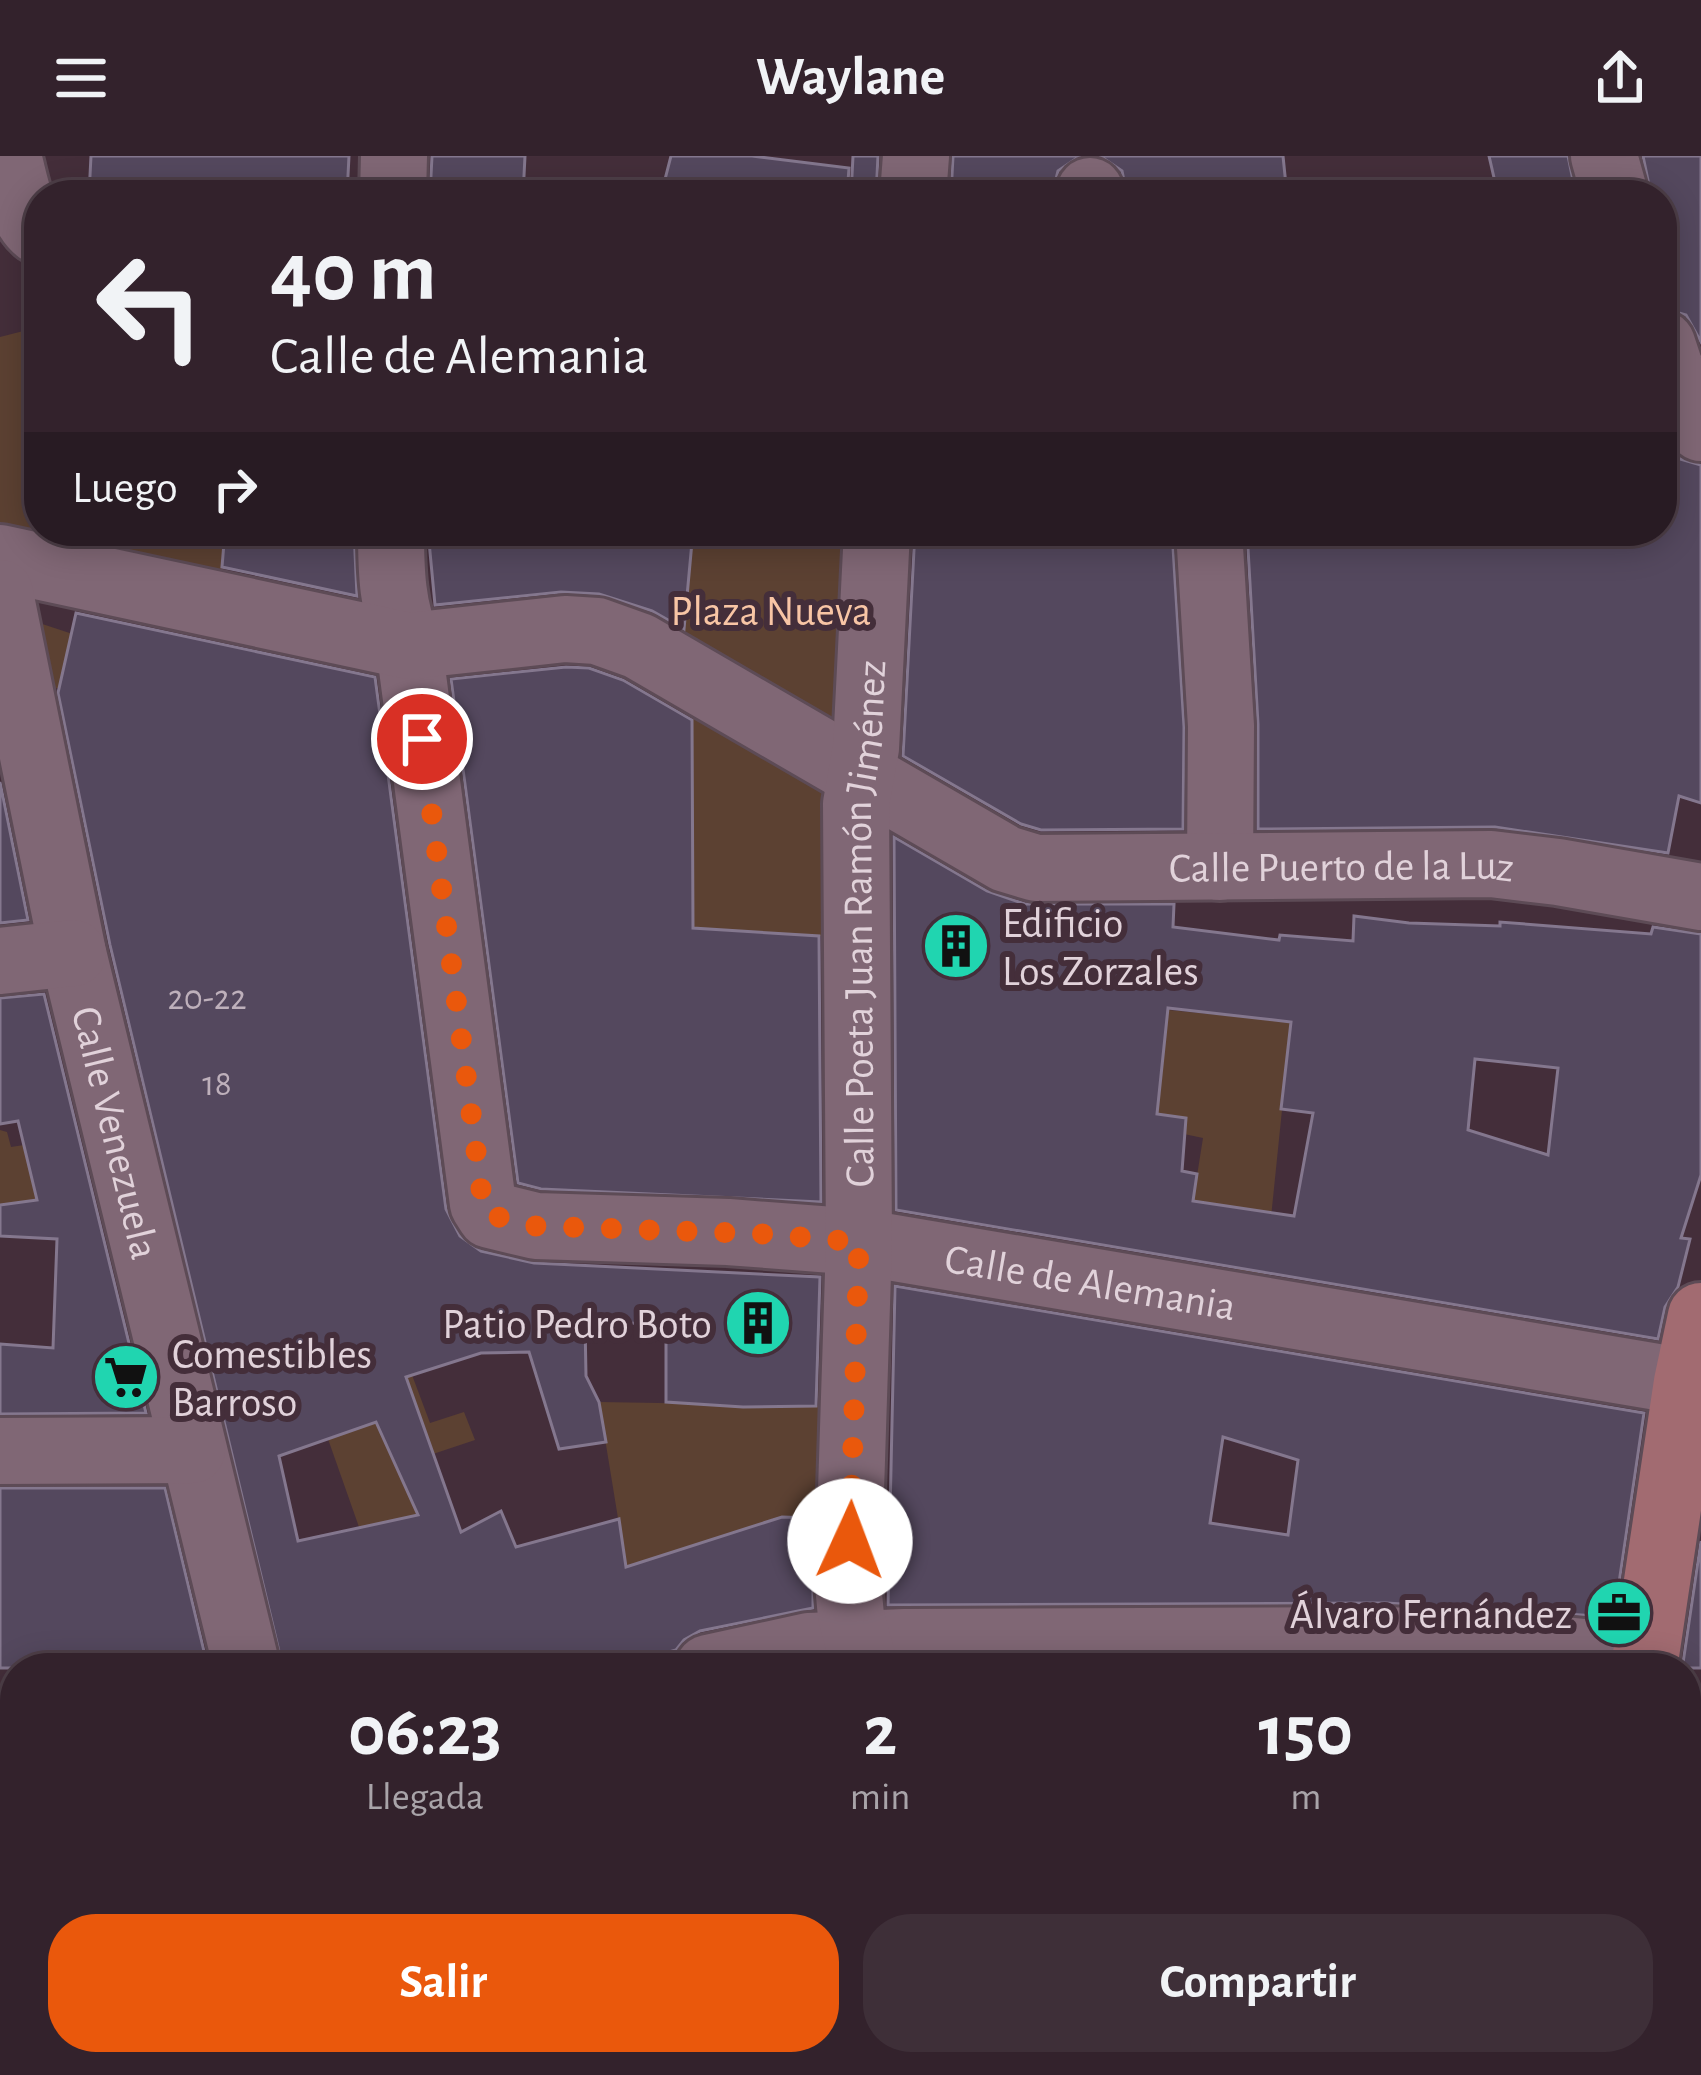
<!DOCTYPE html>
<html lang="es">
<head>
<meta charset="utf-8">
<style>
  body { margin:0; font-family:"Alegreya Sans",sans-serif; background:#3e2f38; color:#f1f3f6; height:100vh; display:flex; flex-direction:column; font-size:45px; white-space:nowrap }
  * { box-sizing:border-box; margin:0 }
  p { font-size:39px; color:#a9a4a9 }
  .icon { flex:none; width:66px; height:66px; fill:none; stroke:currentColor; stroke-width:2; stroke-linecap:round; stroke-linejoin:round }
  .map { position:relative; flex:1; overflow:hidden }
  .panel { position:absolute; left:0px; top:1497px; width:1701px; height:423px; display:flex; flex-direction:column; background:#33222c; border-radius:48px 48px 0 0; box-shadow:0 6px 30px #0003,0 0 0 3px #4e3f48 }
  .panel>* { flex:none }
  .guide { position:absolute; left:24px; top:24px; width:1653px; height:366px; border-radius:48px; box-shadow:0 6px 30px #0003,0 0 0 3px #4e3f48; background:#33222c; color:#f1f3f6; overflow:hidden }
  .pin { position:absolute; display:grid; place-items:center; width:102px; height:102px; color:#fff; margin:-51px; border:6px solid #fff; border-radius:50%; box-shadow:0 3px 12px #0007 }
  .me { position:absolute; width:132px; margin:-66px; rotate:2deg; stroke-linejoin:round; filter:drop-shadow(0 0 9px #0008) }
  .turn { display:flex; align-items:center; gap:42px; height:252px; padding:0 48px; font-size:54px }
  .turn .icon { width:156px; height:156px; stroke-width:2.5 }
  .turn b { display:block; font-size:84px; line-height:102px }
  .then { display:flex; align-items:center; height:114px; padding:0 48px; background:#0003; gap:24px; font-size:45px }
  .eta { display:flex; justify-content:space-evenly; align-items:center; height:204px; text-align:center }
  .eta b { font-size:72px; font-weight:600; line-height:84px }
  .action { display:flex; gap:24px; margin-top:auto; padding:24px 48px }
  .action a { flex:1; height:138px; border-radius:48px; background:#ea580c; color:#fff; font-size:48px; font-weight:600; line-height:138px; text-align:center }
  .action a+a { background:#3e2f38; color:#f1f3f6 }
  header { display:flex; justify-content:space-between; align-items:center; height:156px; padding:0 48px; background:#33222c; font-size:54px; font-weight:600 }
  .map>svg:first-child { display:block }
  .green { fill:#5c4132 }
  .building { fill:#54485e; stroke:#84778e; stroke-width:3; fill-rule:evenodd }
  .lines { fill:none; stroke-linecap:round; stroke-linejoin:round }
  .minor-casing { stroke:#5d4b56; stroke-width:72 }
  .major-casing { stroke:#5d4b56; stroke-width:72 }
  .minor { stroke:#806775; stroke-width:66 }
  .major { stroke:#a26b71; stroke-width:66 }
  .route { stroke:#ea580c; stroke-width:21; stroke-dasharray:0 37.8 }
  .labels { text-anchor:middle; stroke-width:12; stroke-linejoin:round; paint-order:stroke }
  .number-label { font-size:36px; fill:#beb0bb }
  .park-label { font-size:42px; fill:#f8c5a5; stroke:#442e3a }
  .street-label { font-size:42px; fill:#e1d2da; stroke:#442e3a }
  .poi-label { font-size:42px; fill:#e1d2da; stroke:#442e3a; text-anchor:start }
</style>
</head>
<body>
<header><svg class="icon" aria-label="menu" viewBox="0 0 24 24"><path d="M4 6h16M4 12h16M4 18h16"/></svg>Waylane<svg class="icon" aria-label="share" viewBox="0 0 24 24"><path d="M12 15V3M7 8l5-5 5 5M5 13v7h14v-7"/></svg></header>
<div class="map">
<svg width="1701" height="1919" viewBox="0 0 1701 1919">
  <rect width="100%" height="100%" fill="#442e3a"/>
  <!-- green -->
  <g class="green">
    <path d="M 39,171 L 39,375 L 225,375 L 221,422 L 0,382 L 0,181 Z"/>
    <path d="M 693,375 L 857,375 L 843,558 L 829,562 L 682,492 Z"/>
    <path d="M 30,464 L 94,485 L 59,532 L 39,534 Z"/>
    <path d="M 692,554 L 830,637 L 831,781 L 693,772 Z"/>
    <path d="M 1168,854 L 1291,866 L 1265,1120 L 1237,1116 L 1240,1084 L 1193,1045 L 1203,982 L 1184,978 L 1185,962 L 1157,958 Z"/>
    <path d="M 0,974 L 7,976 L 11,991 L 24,989 L 37,1043 L 0,1049 Z"/>
    <path d="M 412,1219 L 430,1267 L 464,1256 L 475,1284 L 433,1298 L 406,1221 Z"/>
    <path d="M 599,1246 L 835,1250 L 839,1362 L 784,1362 L 626,1411 Z"/>
    <path d="M 378,1265 L 420,1364 L 365,1388 L 328,1283 Z"/>
    <path d="M 15,1763 L 15,1796 L 7,1799 L 2,1810 L 6,1817 L 15,1820 L 15,1862 L 0,1870 L 0,1772 Z"/>
  </g>
  <!-- building -->
  <g class="building">
    <path d="M 91,0 L 349,0 L 347,39 L 89,39 Z"/>
    <path d="M 432,0 L 525,0 L 523,39 L 430,39 Z"/>
    <path d="M 671,0 L 752,0 L 849,12 L 847,39 L 661,39 Z"/>
    <path d="M 853,0 L 878,0 L 876,39 L 851,39 Z"/>
    <path d="M 953,0 L 1080,0 L 1058,15 L 1052,39 L 951,39 Z"/>
    <path d="M 1100,0 L 1283,0 L 1287,39 L 1162,28 L 1163,39 L 1127,39 L 1122,15 Z"/>
    <path d="M 1489,0 L 1568,0 L 1576,39 L 1498,39 Z"/>
    <path d="M 1643,0 L 1701,0 L 1701,186 L 1686,159 L 1662,152 L 1662,39 L 1651,39 Z"/>
    <path d="M 1662,278 L 1680,303 L 1701,309 L 1701,647 L 1679,640 L 1668,697 L 1495,671 L 1258,673 L 1258,568 L 1247,375 L 1332,375 L 1333,383 L 1420,379 L 1420,375 L 1662,375 Z"/>
    <path d="M 225,375 L 354,375 L 357,440 L 222,411 Z"/>
    <path d="M 428,375 L 693,375 L 684,473 L 652,455 L 599,438 L 561,436 L 435,449 Z"/>
    <path d="M 915,375 L 1172,375 L 1184,571 L 1183,673 L 1041,674 L 1021,668 L 903,600 Z"/>
    <path d="M 76,457 L 375,521 L 446,1053 L 460,1080 L 481,1095 L 534,1107 L 820,1121 L 816,1250 L 743,1251 L 666,1246 L 666,1168 L 585,1166 L 586,1220 L 599,1246 L 606,1286 L 559,1293 L 529,1196 L 481,1197 L 406,1221 L 461,1376 L 501,1355 L 516,1391 L 619,1363 L 626,1411 L 782,1361 L 813,1362 L 813,1452 L 700,1475 L 684,1484 L 676,1494 L 658,1499 L 553,1512 L 283,1512 L 110,789 L 58,537 ZM 376,1266 L 418,1359 L 298,1385 L 279,1300 Z"/>
    <path d="M 566,511 L 589,512 L 623,524 L 692,564 L 693,772 L 819,780 L 821,1046 L 541,1033 L 518,1027 L 451,523 Z"/>
    <path d="M 0,626 L 28,764 L 0,767 Z"/>
    <path d="M 894,681 L 987,735 L 1025,748 L 1174,748 L 1173,771 L 1279,784 L 1280,779 L 1353,785 L 1354,760 L 1409,767 L 1500,770 L 1500,766 L 1651,778 L 1653,771 L 1701,778 L 1701,1019 L 1681,1082 L 1690,1083 L 1678,1131 L 1665,1151 L 1658,1183 L 896,1054 ZM 1168,852 L 1291,866 L 1281,953 L 1313,957 L 1294,1060 L 1193,1045 L 1197,1018 L 1182,1015 L 1186,962 L 1157,958 ZM 1475,903 L 1558,912 L 1548,999 L 1468,974 Z"/>
    <path d="M 44,838 L 146,1257 L 0,1258 L 0,1188 L 53,1192 L 57,1083 L 0,1080 L 0,1049 L 37,1044 L 18,965 L 0,968 L 0,842 Z"/>
    <path d="M 895,1130 L 1644,1257 L 1614,1461 L 1386,1447 L 888,1449 ZM 1223,1281 L 1298,1304 L 1288,1379 L 1210,1367 Z"/>
    <path d="M 0,1332 L 165,1332 L 208,1512 L 0,1512 Z"/>
    <path d="M 1701,1385 L 1701,1512 L 1682,1512 L 1683,1507 Z"/>
  </g>
  <g class="lines">
    <!-- minor casing -->
    <g class="minor-casing">
      <g id="minor">
        <path d="M 8,0 C 15,24 19,60 39,75"/>
        <path d="M 1604,0 L 1615,39"/>
        <path d="M 393,39 L 394,0"/>
        <path d="M 913,39 L 916,0"/>
        <path d="M 1090,39 L 1090,35"/>
        <path d="M 1662,188 L 1670,212 L 1701,272"/>
        <path id="s1" d="M 391,375 C 391,415 392,453 409,490 L 483,1048 L 490,1059 L 536,1070 L 728,1076 L 859,1086 L 1687,1226 L 1701,1223"/>
        <path d="M 1209,375 L 1221,570 L 1220,711"/>
        <path id="s2" d="M 0,402 L 409,490 L 565,473 L 597,475 L 639,490 L 1006,703 L 1036,712 L 1491,708 L 1558,716 L 1701,741"/>
        <path id="s3" d="M 0,437 L 73,797 L 247,1512"/>
        <path d="M 0,805 L 73,797"/>
        <path d="M 0,1295 L 192,1294"/>
        <path d="M 708,1512 L 809,1490 L 905,1486 L 1386,1484 L 1523,1490 L 1646,1502"/>
        <path id="s4" d="M 865,1512 L 851,1460 L 848,1428 L 859,1086 L 856,648 L 866,592 L 877,375"/>
        <path d="M 0,1743 L 15,1734"/>
        <path d="M 228,1905 L 230,1919"/>
        <path d="M 993,1905 L 998,1919"/>
      </g>
    </g>
    <!-- major casing -->
    <g class="major-casing">
      <g id="major">
        <path d="M 1644,1512 L 1687,1226 L 1701,1160"/>
        <path d="M 1543,1919 L 1548,1905"/>
      </g>
    </g>
    <!-- minor -->
    <use href="#minor" class="minor"/>
    <!-- major -->
    <use href="#major" class="major"/>
  </g>
  <g class="lines">
    <!-- route -->
    <path class="route" d="M 422,583 L 483,1048 L 490,1059 L 536,1070 L 766,1078 L 859,1086 L 850,1385"/>
  </g>
  <!-- icons -->
  <defs>
    <g id="building-disc" transform="scale(3.45)"><circle r="9.5" fill="#20d5b0" stroke="#442e3a"/><path d="M-4-6H4V6H1V3H-1V6H-4ZM-2.5-4.3h1.7v1.8h-1.7ZM.8-4.3h1.7v1.8H.8ZM-2.5-1h1.7V.8h-1.7ZM.8-1h1.7V.8H.8Z" fill="#111"/></g>
    <g id="supermarket-disc" transform="scale(3.45)"><circle r="9.5" fill="#20d5b0" stroke="#442e3a"/><path d="M-6-5.5h2.5l.6 2H6L4.5 2H-2.5L-4.4-4H-6ZM-1.5 3.2a1.3 1.3 0 1 0 .1 0ZM3 3.2a1.3 1.3 0 1 0 .1 0Z" fill="#111"/></g>
    <g id="office-disc" transform="scale(3.45)"><circle r="9.5" fill="#20d5b0" stroke="#442e3a"/><path d="M-6-3h4V-5.5h4V-3h4V5H-6ZM-1-4.5V-3h2v-1.5ZM-6 0V1H6V0Z" fill="#111"/></g>
  </defs>
  <g fill-rule="evenodd">
    <use href="#building-disc" x="956" y="790"/>
    <use href="#building-disc" x="758" y="1167"/>
    <use href="#supermarket-disc" x="126" y="1221"/>
    <use href="#office-disc" x="1619" y="1457"/>
  </g>
  <g class="labels">
    <!-- number labels -->
    <g class="number-label">
      <text x="207" y="853">20-22</text>
      <text x="217" y="939">18</text>
    </g>
    <!-- park labels -->
    <g class="park-label">
      <text x="771" y="469">Plaza Nueva</text>
    </g>
    <!-- street labels -->
    <g class="street-label">
      <text dy="15" stroke="none"><textPath href="#s2" startOffset="1413">Calle Puerto de la Luz</textPath></text>
      <text dy="15" stroke="none"><textPath href="#s4" startOffset="747">Calle Poeta Juan Ramón Jiménez</textPath></text>
      <text dy="15" stroke="none"><textPath href="#s3" startOffset="552">Calle Venezuela</textPath></text>
      <text dy="15" stroke="none"><textPath href="#s1" startOffset="1299">Calle de Alemania</textPath></text>
    </g>
    <!-- poi labels -->
    <g class="poi-label">
      <text x="1002" y="781">Edificio<tspan x="1002" dy="48">Los Zorzales</tspan></text>
      <text x="712" y="1182" text-anchor="end">Patio Pedro Boto</text>
      <text x="172" y="1212">Comestibles<tspan x="172" dy="48">Barroso</tspan></text>
      <text x="1572" y="1472" text-anchor="end">Álvaro Fernández</text>
    </g>
  </g>
</svg>
<div class="pin" style="left:422px;top:583px;background:#d93025"><svg class="icon" aria-label="arrive" viewBox="0 0 24 24"><path d="M6 21V4h12l-3 4 3 4H6"/></svg></div>
<svg class="me" style="left:850px;top:1385px" viewBox="-20 -20 40 40"><circle r="19" fill="#fff"/><path d="M0-13L10 11 0 6-10 11z" fill="#ea580c"/></svg>
<div class="guide">
<div class="turn"><svg class="icon" aria-label="left" viewBox="0 0 24 24"><path d="M17 20v-9H6M10 6l-5 5 5 5"/></svg><div><b>40 m</b>Calle de Alemania</div></div>
<div class="then">Luego<svg class="icon" aria-label="right" viewBox="0 0 24 24"><path d="M7 20v-9h11M14 6l5 5-5 5"/></svg></div>
</div>
<section class="panel">
<div class="eta">
<div><b>06:23</b><p>Llegada</p></div>
<div><b>2</b><p>min</p></div>
<div><b>150</b><p>m</p></div>
</div>
<div class="action"><a>Salir</a><a>Compartir</a></div>
</section>
</div>
</body>
</html>
